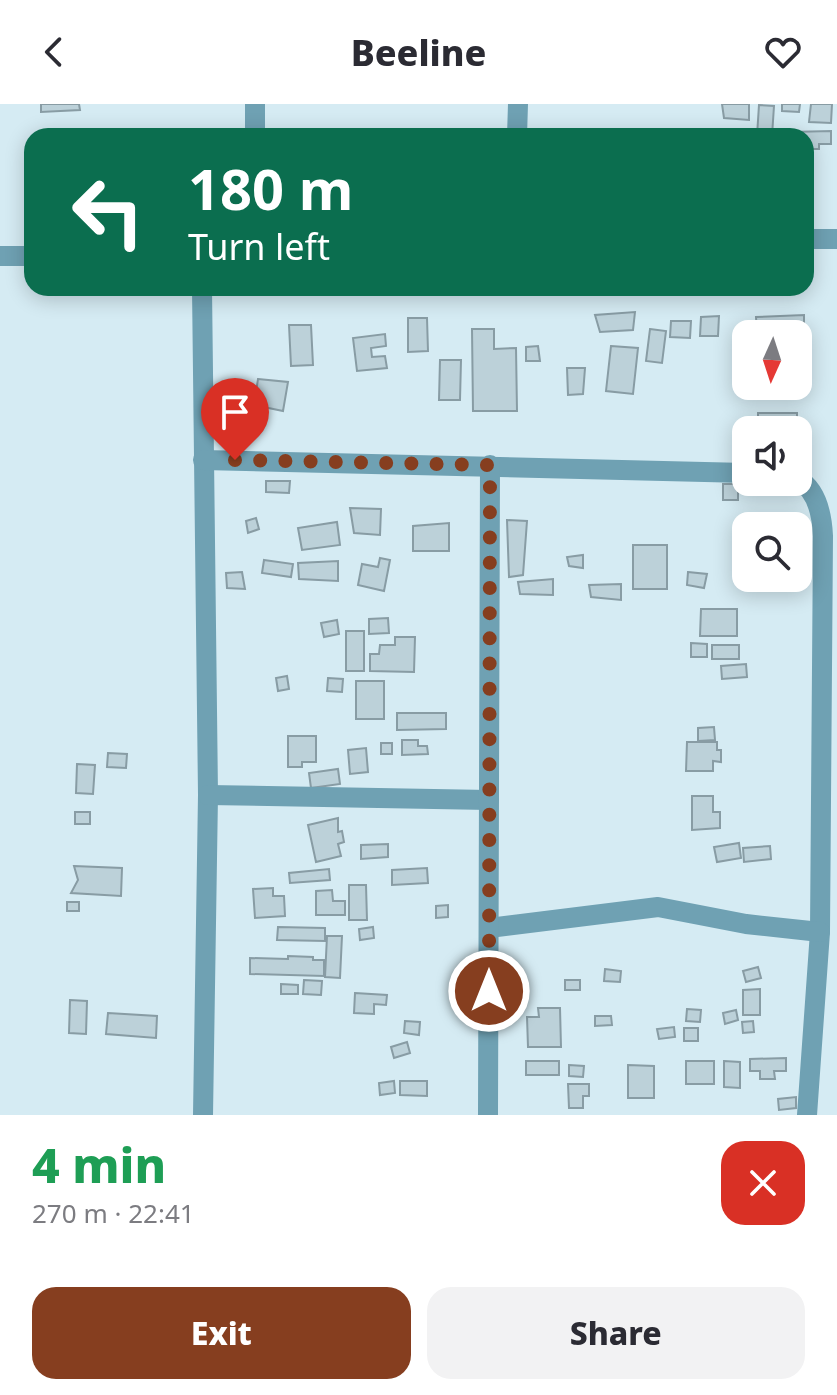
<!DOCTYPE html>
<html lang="en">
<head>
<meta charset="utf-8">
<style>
  body { margin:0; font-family:"Noto Sans",sans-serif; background:#f2f2f3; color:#2b2b33; height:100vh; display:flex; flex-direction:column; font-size:30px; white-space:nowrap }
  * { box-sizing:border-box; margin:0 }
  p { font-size:26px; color:#7c7c81 }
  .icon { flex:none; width:44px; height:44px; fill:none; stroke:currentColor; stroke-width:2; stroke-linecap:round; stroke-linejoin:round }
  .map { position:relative; height:1011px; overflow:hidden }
  .side { display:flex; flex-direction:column; background:#fff; flex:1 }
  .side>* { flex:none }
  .hud { position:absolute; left:24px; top:24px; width:790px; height:168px; border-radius:24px; box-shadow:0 4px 20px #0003; background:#0b6e4f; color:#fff; overflow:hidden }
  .needle { width:52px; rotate:183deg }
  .tools { position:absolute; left:732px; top:216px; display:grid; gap:16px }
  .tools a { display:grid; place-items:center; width:80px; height:80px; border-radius:16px; background:#fff; box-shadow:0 4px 20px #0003; font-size:40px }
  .pin { position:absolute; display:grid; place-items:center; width:68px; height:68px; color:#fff; margin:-82px -34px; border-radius:50% 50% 50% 0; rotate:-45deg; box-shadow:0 0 8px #0007 }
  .pin .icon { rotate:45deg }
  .me { position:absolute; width:88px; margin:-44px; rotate:0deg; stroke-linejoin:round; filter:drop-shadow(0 0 6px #0008) }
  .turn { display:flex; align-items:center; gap:28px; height:168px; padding:0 32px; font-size:36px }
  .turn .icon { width:104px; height:104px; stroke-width:2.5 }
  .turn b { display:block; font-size:56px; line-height:68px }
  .round { display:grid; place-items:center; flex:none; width:84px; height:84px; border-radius:24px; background:#f2f2f3 }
  .headline { display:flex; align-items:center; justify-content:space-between; height:136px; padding:0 32px }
  h1 { font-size:48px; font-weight:800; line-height:60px; color:#1e9e55 }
  .action { display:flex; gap:16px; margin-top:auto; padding:16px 32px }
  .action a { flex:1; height:92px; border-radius:24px; background:#863e1f; color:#fff; font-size:32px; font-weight:800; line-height:92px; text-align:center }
  .action a+a { background:#f2f2f3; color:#2b2b33 }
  header { display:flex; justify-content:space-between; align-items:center; height:104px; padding:0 32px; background:#fff; font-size:36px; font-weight:800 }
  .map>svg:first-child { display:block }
  .building { fill:#bcd1d9; stroke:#889ca4; stroke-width:2 }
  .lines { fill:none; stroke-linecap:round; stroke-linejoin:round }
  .minor { stroke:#6fa1b3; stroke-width:20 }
  .tertiary { stroke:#6fa1b3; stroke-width:20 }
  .route { stroke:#863e1f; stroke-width:14; stroke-dasharray:0 25.2 }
</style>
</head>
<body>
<header><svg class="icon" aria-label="back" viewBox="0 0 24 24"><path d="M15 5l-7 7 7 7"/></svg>Beeline<svg class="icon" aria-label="heart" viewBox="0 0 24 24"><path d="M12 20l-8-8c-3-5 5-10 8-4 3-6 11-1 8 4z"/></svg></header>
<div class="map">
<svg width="837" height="1011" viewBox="0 0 837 1011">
  <rect width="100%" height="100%" fill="#d5ebf3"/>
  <!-- building -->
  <g class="building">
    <path d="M 41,0 L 79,0 L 80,6 L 41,8 Z"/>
    <path d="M 722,0 L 749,0 L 749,16 L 724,14 Z"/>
    <path d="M 782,0 L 800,0 L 799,8 L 782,7 Z"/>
    <path d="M 811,0 L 832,0 L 831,19 L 809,18 Z"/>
    <path d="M 759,1 L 774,2 L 772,32 L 757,32 Z"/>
    <path d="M 606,26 L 645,26 L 644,32 L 607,32 Z"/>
    <path d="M 831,27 L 831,40 L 819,40 L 819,45 L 806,45 L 806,32 L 790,32 L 790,28 Z"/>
    <path d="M 635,208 L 633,226 L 600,228 L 595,211 Z"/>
    <path d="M 804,211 L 804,228 L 757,229 L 756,213 Z"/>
    <path d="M 719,212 L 718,232 L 700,232 L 701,213 Z"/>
    <path d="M 408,214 L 427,214 L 428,247 L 408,248 Z"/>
    <path d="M 671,217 L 691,217 L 690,234 L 670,233 Z"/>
    <path d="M 289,221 L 311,221 L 313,261 L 291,262 Z"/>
    <path d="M 472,225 L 494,225 L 494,245 L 516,244 L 517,307 L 473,307 Z"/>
    <path d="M 650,225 L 666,227 L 662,259 L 646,257 Z"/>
    <path d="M 385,230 L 386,242 L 371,244 L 372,253 L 385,252 L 387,264 L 357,267 L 353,234 Z"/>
    <path d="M 538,242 L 540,257 L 526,257 L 526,243 Z"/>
    <path d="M 611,242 L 638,244 L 633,290 L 606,287 Z"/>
    <path d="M 440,256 L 461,256 L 460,296 L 439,296 Z"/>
    <path d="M 567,264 L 585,264 L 583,290 L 568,291 Z"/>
    <path d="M 258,275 L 288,278 L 283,307 L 254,301 Z"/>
    <path d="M 758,309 L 797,309 L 797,322 L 758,323 Z"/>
    <path d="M 266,377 L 290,377 L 289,389 L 266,388 Z"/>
    <rect x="723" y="380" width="15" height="16"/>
    <path d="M 350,404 L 381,405 L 380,431 L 354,429 Z"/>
    <path d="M 256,414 L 259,425 L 248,429 L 246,417 Z"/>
    <path d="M 507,416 L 527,417 L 523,471 L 509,473 Z"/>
    <path d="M 337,418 L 340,441 L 302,446 L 298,424 Z"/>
    <path d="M 449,419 L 449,447 L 413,447 L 413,422 Z"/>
    <rect x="633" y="441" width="34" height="44"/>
    <path d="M 583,451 L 583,464 L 569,462 L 567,453 Z"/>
    <path d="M 380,454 L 390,456 L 384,487 L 358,481 L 362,460 L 378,463 Z"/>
    <path d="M 264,456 L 293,460 L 291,473 L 262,469 Z"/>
    <path d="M 338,457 L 338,477 L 299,475 L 298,459 Z"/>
    <path d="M 242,468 L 245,485 L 227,484 L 226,469 Z"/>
    <path d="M 688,468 L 707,470 L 704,484 L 687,481 Z"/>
    <path d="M 553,475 L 553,491 L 520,490 L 518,478 Z"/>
    <path d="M 621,480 L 621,496 L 591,493 L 589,481 Z"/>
    <path d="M 701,505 L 737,505 L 737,532 L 700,532 Z"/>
    <path d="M 388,514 L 389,529 L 369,530 L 369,515 Z"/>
    <path d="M 337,516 L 339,530 L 324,533 L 321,519 Z"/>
    <rect x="346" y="527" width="18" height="40"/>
    <path d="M 395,533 L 415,533 L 414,568 L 370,567 L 370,550 L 379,550 L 380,541 L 395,541 Z"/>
    <path d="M 691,539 L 707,540 L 707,553 L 691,553 Z"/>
    <rect x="712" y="541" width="27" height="14"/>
    <path d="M 746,560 L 747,573 L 722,575 L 721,562 Z"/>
    <path d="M 287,572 L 289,585 L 278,587 L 276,574 Z"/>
    <path d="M 328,574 L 343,575 L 342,588 L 327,587 Z"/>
    <rect x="356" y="577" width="28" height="38"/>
    <path d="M 397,609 L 446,609 L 446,625 L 397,626 Z"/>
    <path d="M 714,623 L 715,636 L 698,637 L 698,624 Z"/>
    <path d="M 288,632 L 316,632 L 316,658 L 302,658 L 302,663 L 288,663 Z"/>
    <path d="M 402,636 L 418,636 L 418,642 L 427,642 L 428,650 L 402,651 Z"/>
    <path d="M 687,638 L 717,638 L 717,646 L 721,646 L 721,658 L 713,657 L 713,667 L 686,667 Z"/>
    <rect x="381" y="639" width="11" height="11"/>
    <path d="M 366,644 L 368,668 L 350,670 L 348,646 Z"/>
    <path d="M 108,649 L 127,650 L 126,664 L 107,663 Z"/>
    <path d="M 77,660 L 95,661 L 93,690 L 76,689 Z"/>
    <path d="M 338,665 L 340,680 L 311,684 L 309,669 Z"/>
    <path d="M 692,692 L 713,692 L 713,708 L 720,708 L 720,724 L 692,726 Z"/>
    <rect x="75" y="708" width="15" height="12"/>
    <path d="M 338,714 L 338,728 L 342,727 L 344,738 L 338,740 L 341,752 L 316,758 L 308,721 Z"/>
    <path d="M 739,739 L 741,754 L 717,758 L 714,743 Z"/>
    <path d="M 388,740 L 388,753 L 361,755 L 361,741 Z"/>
    <path d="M 770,742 L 771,755 L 744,758 L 743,744 Z"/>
    <path d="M 74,762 L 122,764 L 121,792 L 71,789 L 78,776 Z"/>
    <path d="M 427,764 L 428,779 L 392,781 L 392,766 Z"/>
    <path d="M 329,765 L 330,776 L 290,779 L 289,769 Z"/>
    <path d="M 349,781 L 366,781 L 367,816 L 349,816 Z"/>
    <path d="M 273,784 L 273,792 L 284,792 L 285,812 L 255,814 L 253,785 Z"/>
    <path d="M 332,786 L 333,797 L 345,797 L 345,811 L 316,811 L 316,787 Z"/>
    <rect x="67" y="798" width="12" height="9"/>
    <path d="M 448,801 L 448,813 L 436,814 L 436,802 Z"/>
    <path d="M 278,823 L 325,824 L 325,837 L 277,836 Z"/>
    <path d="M 373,823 L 374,834 L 360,836 L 359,825 Z"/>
    <path d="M 327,832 L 342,832 L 340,874 L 325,873 Z"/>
    <path d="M 288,852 L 313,853 L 313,856 L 324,856 L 324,872 L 250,870 L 250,854 L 288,855 Z"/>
    <path d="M 758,863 L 761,874 L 746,878 L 743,867 Z"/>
    <path d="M 605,865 L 621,867 L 620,878 L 604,877 Z"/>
    <path d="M 304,876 L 322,877 L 321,891 L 303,890 Z"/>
    <rect x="565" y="876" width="15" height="10"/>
    <path d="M 281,880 L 298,881 L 298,890 L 281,890 Z"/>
    <path d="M 760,885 L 760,911 L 743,911 L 743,886 Z"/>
    <path d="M 355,889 L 387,891 L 386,901 L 374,900 L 374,910 L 354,909 Z"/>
    <path d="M 70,896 L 87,897 L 86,930 L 69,929 Z"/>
    <path d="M 538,904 L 560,904 L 561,943 L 528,943 L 527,913 L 539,913 Z"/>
    <path d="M 687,905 L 701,906 L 700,918 L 686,917 Z"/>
    <path d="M 736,906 L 738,916 L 725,920 L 723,909 Z"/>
    <path d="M 108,909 L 157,912 L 156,934 L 106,930 Z"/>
    <path d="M 595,912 L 611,912 L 612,921 L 595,922 Z"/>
    <path d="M 405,917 L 420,918 L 419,931 L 404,929 Z"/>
    <path d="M 753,917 L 754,928 L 743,929 L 742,918 Z"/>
    <path d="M 674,923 L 675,933 L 659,935 L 657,925 Z"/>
    <rect x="684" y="924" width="14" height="13"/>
    <path d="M 407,938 L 410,949 L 394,954 L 391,943 Z"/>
    <path d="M 786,954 L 786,967 L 774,967 L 775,975 L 760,975 L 760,967 L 750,967 L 750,955 Z"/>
    <rect x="526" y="957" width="33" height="14"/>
    <rect x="686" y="957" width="28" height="23"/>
    <path d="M 724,957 L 740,958 L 740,984 L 724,983 Z"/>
    <path d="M 569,961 L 584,962 L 583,973 L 569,972 Z"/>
    <path d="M 628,961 L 654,962 L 654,994 L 628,994 Z"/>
    <path d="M 394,977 L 395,989 L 380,991 L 379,979 Z"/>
    <path d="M 400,977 L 427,977 L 427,992 L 400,991 Z"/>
    <path d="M 568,980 L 589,980 L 589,992 L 583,992 L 583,1004 L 569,1004 Z"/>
    <path d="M 796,993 L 796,1004 L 779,1006 L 778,995 Z"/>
  </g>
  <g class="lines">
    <!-- minor -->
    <g class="minor">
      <path d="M 255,0 L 255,32"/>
      <path d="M 517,32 L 518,0"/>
      <path d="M 202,184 L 208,691 L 203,1011"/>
      <path d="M 203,356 L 746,369"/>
      <path d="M 798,375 C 817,386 822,411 823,432 L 820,828 L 807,1011"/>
      <path d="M 208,691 L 489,696"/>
      <path d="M 489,824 L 658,803 L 746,820 L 820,828"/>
      <path d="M 488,1011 L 490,361"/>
    </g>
    <!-- tertiary -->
    <g class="tertiary">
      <path d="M 806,135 L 837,135"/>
      <path d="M 0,152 L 32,152"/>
    </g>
  </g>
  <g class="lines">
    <!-- route -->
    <path class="route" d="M 235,356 L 490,361 L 489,887"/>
  </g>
</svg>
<div class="tools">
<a><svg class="needle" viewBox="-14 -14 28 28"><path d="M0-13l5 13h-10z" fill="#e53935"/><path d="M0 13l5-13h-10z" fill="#7c7c81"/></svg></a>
<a><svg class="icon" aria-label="sound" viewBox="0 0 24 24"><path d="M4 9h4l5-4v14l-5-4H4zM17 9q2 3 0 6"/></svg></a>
<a><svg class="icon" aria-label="search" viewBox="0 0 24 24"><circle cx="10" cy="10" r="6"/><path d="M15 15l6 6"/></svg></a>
</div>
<div class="pin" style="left:235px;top:356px;background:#d93025"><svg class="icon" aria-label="arrive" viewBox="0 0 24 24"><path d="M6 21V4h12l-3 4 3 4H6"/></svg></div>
<svg class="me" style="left:489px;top:887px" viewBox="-20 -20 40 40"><circle r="17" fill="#863e1f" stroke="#fff" stroke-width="3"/><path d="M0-11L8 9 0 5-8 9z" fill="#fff"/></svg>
<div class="hud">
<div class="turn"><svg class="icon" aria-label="left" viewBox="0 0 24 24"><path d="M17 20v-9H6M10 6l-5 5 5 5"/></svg><div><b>180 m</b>Turn left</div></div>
</div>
</div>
<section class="side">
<div class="headline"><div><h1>4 min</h1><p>270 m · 22:41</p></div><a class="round" style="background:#d93025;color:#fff"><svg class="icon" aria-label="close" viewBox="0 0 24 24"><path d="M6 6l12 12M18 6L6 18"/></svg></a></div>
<div class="action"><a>Exit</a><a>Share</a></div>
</section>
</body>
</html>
